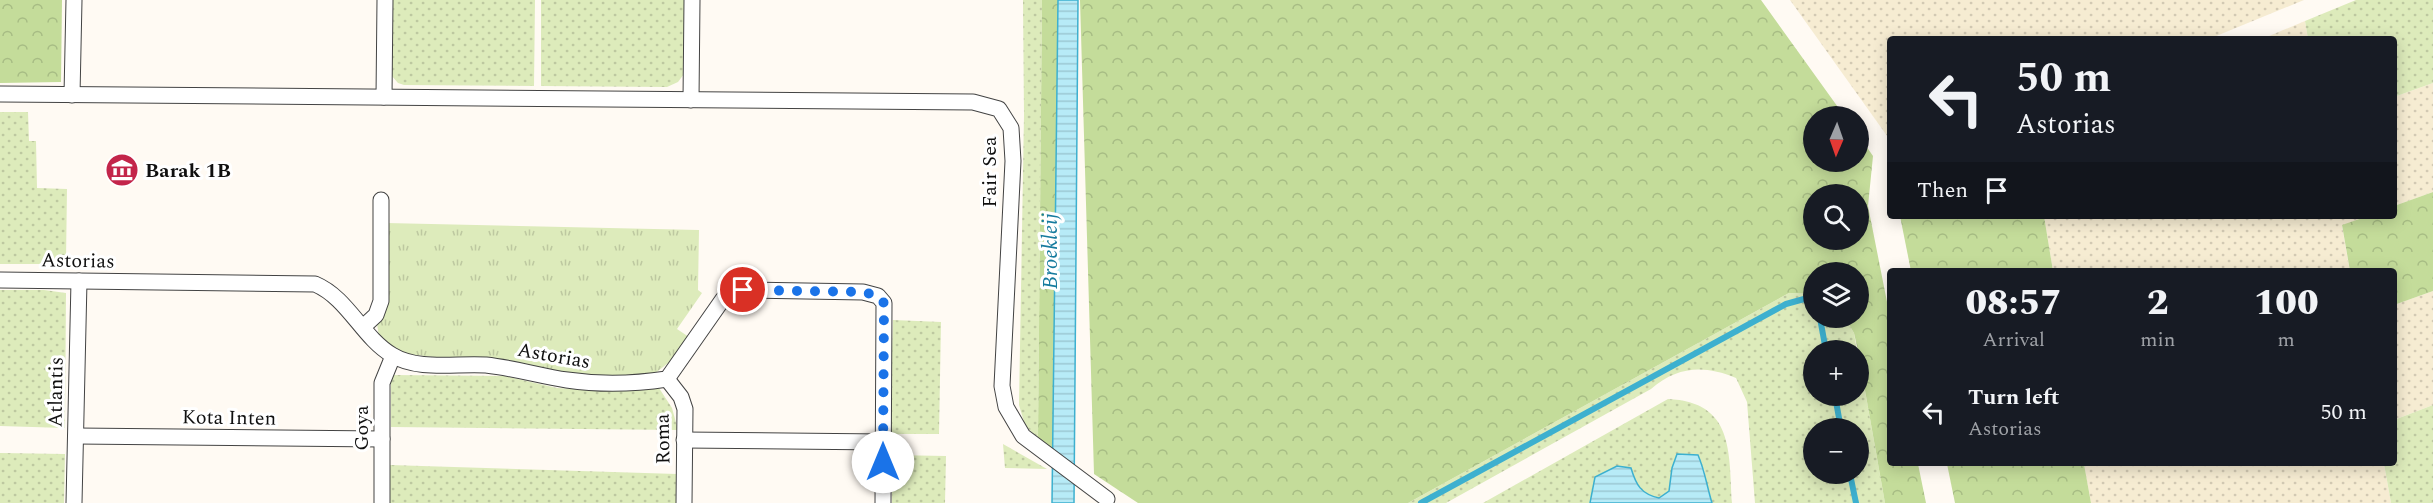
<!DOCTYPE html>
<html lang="en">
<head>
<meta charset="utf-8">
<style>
  body { margin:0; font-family:Spectral,serif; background:#242831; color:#f1f3f6; height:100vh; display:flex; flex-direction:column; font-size:22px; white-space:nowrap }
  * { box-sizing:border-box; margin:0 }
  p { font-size:20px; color:#9ea1a6 }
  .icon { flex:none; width:33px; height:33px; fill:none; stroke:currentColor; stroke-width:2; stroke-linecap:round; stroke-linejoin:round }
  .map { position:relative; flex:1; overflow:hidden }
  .details { position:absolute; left:1887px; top:268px; width:510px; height:198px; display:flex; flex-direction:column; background:#171b24; border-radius:6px; box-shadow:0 3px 15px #0003 }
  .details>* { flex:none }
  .banner { position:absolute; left:1887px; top:36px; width:510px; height:183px; border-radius:6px; box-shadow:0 3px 15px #0003; background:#171b24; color:#f1f3f6; overflow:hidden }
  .needle { width:39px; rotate:182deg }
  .controls { position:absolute; left:1803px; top:106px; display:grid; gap:12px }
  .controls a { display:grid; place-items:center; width:66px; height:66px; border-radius:50%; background:#171b24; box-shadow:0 3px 15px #0003; font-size:30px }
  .pin { position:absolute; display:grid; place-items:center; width:51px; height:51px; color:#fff; margin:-26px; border:3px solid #fff; border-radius:50%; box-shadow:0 2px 6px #0007 }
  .me { position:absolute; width:66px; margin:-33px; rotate:0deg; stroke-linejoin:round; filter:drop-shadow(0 0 4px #0008) }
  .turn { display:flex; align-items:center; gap:21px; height:126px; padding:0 30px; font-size:27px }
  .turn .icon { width:78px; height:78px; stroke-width:2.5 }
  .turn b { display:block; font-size:42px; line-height:51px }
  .then { display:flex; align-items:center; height:57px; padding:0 30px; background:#0003; gap:12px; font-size:22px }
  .eta { display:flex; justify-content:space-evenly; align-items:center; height:102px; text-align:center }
  .eta b { font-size:36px; font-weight:800; line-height:42px }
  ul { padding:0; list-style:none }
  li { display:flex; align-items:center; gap:18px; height:84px; padding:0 30px }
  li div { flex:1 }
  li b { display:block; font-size:22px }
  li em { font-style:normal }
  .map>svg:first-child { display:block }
  .farmland { fill:url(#farmland-dots) }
  .grass { fill:url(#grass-dots); fill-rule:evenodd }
  .forest { fill:url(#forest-crowns); fill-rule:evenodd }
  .park { fill:url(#park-tufts) }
  .water { fill:url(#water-rules); stroke:#3db0cf; stroke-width:1.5 }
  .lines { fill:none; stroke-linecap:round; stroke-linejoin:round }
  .stream { stroke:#3db0cf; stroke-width:6 }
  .minor-casing { stroke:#434343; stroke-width:17 }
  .minor { stroke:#fff; stroke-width:15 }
  .route { stroke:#1a73e8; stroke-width:10; stroke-dasharray:0 18 }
  .labels { text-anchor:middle; stroke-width:6; stroke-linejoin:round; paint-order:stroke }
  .poi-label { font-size:20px; font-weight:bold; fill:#101010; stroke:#fff; text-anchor:start }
  .street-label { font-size:20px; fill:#101010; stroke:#fff }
  .water-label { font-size:21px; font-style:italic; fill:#167b9e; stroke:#fff }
</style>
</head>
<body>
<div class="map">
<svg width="2433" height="503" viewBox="0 0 2433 503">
  <defs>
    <pattern id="farmland-dots" width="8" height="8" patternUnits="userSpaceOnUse" patternTransform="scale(1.5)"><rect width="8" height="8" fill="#f6ecd2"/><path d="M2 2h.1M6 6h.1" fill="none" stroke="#d2c9b3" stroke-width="1.8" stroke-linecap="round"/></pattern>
    <pattern id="grass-dots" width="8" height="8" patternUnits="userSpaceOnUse" patternTransform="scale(1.5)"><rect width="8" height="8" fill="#ddebbb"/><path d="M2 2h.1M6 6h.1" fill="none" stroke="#bdc8a0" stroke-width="1.8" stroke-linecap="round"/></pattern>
    <pattern id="forest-crowns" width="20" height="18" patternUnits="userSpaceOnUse" patternTransform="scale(1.5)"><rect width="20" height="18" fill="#c4dc9a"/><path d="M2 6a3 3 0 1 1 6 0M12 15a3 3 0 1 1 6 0" fill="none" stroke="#a7bc84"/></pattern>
    <pattern id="park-tufts" width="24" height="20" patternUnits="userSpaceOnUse" patternTransform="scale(1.5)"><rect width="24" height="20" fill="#ddebbb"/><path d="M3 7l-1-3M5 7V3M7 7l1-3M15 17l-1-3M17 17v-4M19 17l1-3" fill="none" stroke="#bdc8a0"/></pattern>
    <pattern id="water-rules" width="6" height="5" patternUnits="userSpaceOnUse" patternTransform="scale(1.5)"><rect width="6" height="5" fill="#b7ebf7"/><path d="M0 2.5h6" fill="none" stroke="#9cc8d3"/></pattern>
  </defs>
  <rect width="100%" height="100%" fill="#fffaf3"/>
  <!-- farmland -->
  <g class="farmland">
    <path d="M 1790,0 L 2304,0 L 2209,39 L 1890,39 L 1890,140 Z"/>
    <path d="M 2305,21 L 2308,39 L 2262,39 Z"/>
    <path d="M 2433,83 L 2433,192 L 2394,206 L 2394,97 Z"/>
    <path d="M 2044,216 L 2368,216 L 2342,226 L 2350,272 L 2053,271 Z"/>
    <path d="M 2433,291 L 2433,405 L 2394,420 L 2394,305 Z"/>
    <path d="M 2084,464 L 2384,464 L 2391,503 L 2091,503 Z"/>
  </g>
  <!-- grass -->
  <g class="grass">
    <path d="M 391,0 L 535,0 L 534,86 L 404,85 L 398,83 L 391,75 Z"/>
    <path d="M 541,0 L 686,0 L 684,74 L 678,82 L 667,87 L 541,86 Z"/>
    <path d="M 1023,0 L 1042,0 L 1038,439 L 1025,425 L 1019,405 L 1024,115 Z"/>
    <path d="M 2356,0 L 2433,0 L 2433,83 L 2394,97 L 2394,39 L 2308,39 L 2305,21 Z"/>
    <path d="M 0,112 L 28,112 L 29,141 L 36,141 L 37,188 L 67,189 L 66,261 L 62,264 L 0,264 Z"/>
    <path d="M 0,290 L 44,290 L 66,293 L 65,428 L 0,426 Z"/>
    <path d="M 1789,293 L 1813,294 L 1814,318 L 1845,318 L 1854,333 L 1857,351 L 1814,351 L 1814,396 L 1858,396 L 1859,357 L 1885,503 L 1755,503 L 1747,402 L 1736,378 C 1704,365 1678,366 1651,389 L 1446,503 L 1408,503 ZM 1814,429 L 1858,429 L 1858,474 L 1814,474 Z"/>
    <path d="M 893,320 L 941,322 L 939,434 L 889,434 Z"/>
    <path d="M 391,375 L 505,376 L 557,388 L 594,390 L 659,388 L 672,408 L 678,430 L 391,427 Z"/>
    <path d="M 1668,399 C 1734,402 1729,452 1732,503 L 1712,503 L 1707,488 L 1704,469 L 1672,468 L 1669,491 L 1659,498 C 1639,493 1636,486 1631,468 L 1590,503 L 1483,503 Z"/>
    <path d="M 2433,405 L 2433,503 L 2391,503 L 2384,464 L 2394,464 L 2394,420 Z"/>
    <path d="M 1003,444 L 1047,469 L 1005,468 Z"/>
    <path d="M 0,453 L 65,454 L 64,503 L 0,503 Z"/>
    <path d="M 892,455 L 946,456 L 945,503 L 892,503 Z"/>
    <path d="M 390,465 L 677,474 L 676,503 L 390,503 Z"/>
  </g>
  <!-- forest -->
  <g class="forest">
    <path d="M 0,0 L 62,0 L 61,82 L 0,83 Z"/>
    <path d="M 1042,0 L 1066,0 L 1062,458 L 1038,439 Z"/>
    <path d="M 1080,0 L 1761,0 L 1845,117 L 1814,117 L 1814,162 L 1858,162 L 1859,136 L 1873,156 L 1868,206 L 1890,317 L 1890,464 L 1918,464 L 1926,503 L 1885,503 L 1858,351 L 1854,333 L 1845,318 L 1858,318 L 1858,273 L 1814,273 L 1813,294 L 1789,293 L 1408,503 L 1138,503 L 1094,474 ZM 1814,195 L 1858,195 L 1858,240 L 1814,240 Z"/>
    <path d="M 2433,192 L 2433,291 L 2394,305 L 2394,272 L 2350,271 L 2342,225 L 2368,216 L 2394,216 L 2394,206 Z"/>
    <path d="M 1900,216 L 2044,216 L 2053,271 L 1911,271 Z"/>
    <path d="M 1947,464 L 2084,464 L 2091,503 L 1955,503 Z"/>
  </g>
  <!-- park -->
  <path class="park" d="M 386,223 L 699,230 L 698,290 L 702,293 L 677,329 L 689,337 L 676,357 L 654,374 L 609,378 L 408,354 L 395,349 L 379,337 L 377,324 L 385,313 Z"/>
  <!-- water -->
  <g class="water">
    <path d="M 1058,0 L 1078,0 L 1074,503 L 1052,503 Z"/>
    <path d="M 1677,454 L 1698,455 C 1705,471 1707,487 1712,503 L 1590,503 L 1595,477 L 1617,466 L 1631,468 C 1636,485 1641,494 1659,498 L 1669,491 L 1672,468 Z"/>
  </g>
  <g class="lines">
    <!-- stream -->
    <g class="stream">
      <path d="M 1820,318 L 1826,351"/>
      <path d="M 1835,396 L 1841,429"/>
      <path d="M 1850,474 L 1856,503"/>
      <path d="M 1421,503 L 1786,304 L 1804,299 L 1814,307"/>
    </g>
    <!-- minor casing -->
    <g class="minor-casing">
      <g id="minor">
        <path d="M 0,94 L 973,102 L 999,109 L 1011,128 L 1013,161 L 1002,386 L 1006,407 L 1023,436 L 1107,499"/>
        <path d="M 72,95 L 74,0"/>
        <path d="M 384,97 L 385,0"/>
        <path d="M 691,100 L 692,0"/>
        <path d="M 0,280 L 315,284 C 348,298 362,337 392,355 C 418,371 456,363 486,365 C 514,368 540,376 567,380 C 601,385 634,384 667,379 L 723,299 L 743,290 L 863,292 L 878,296 L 884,303 L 883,503"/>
        <path d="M 363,327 L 376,315 L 381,301 L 381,200"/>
        <path d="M 667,379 L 681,397 L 685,409 L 684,503"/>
        <path d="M 76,436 L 382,439"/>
        <path d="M 684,440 L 883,442"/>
        <path d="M 74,503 L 79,281"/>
        <path d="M 382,503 L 382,383 L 393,356"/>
      </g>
    </g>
    <!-- minor -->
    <use href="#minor" class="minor"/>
  </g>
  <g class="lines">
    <!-- route -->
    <path class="route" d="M 743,290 L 863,292 L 878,296 L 884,303 L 883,462"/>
  </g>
  <!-- icons -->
  <defs>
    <g id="museum-disc" transform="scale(1.725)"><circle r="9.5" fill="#c3254a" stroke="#fff"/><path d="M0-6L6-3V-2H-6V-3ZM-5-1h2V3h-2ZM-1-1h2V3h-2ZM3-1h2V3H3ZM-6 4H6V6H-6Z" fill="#fff"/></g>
  </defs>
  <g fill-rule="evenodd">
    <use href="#museum-disc" x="122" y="170"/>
  </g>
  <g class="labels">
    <!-- poi labels -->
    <g class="poi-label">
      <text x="145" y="177">Barak 1B</text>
    </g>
    <!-- street labels -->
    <g class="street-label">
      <text transform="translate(989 172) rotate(-90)" y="7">Fair Sea</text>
      <text transform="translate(78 260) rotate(1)" y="7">Astorias</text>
      <text transform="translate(554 355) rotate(10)" y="7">Astorias</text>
      <text transform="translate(55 392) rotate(-89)" y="7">Atlantis</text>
      <text transform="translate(229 417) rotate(1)" y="7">Kota Inten</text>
      <text transform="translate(361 428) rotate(-90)" y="7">Goya</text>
      <text transform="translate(662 439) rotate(-91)" y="7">Roma</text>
    </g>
    <!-- water labels -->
    <g class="water-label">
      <text transform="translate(1050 251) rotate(-90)" y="7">Broekleij</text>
    </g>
  </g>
</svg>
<div class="controls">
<a><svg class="needle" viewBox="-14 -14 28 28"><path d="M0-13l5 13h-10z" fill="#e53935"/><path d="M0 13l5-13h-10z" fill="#9ea1a6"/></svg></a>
<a><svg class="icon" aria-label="search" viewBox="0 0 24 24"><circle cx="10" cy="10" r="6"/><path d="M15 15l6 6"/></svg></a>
<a><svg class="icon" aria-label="layers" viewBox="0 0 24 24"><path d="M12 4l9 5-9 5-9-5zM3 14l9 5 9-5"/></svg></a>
<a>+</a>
<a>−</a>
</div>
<div class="pin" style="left:743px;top:290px;background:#d93025"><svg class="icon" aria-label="arrive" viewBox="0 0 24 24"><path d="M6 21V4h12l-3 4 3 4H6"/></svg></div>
<svg class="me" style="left:883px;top:462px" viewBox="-20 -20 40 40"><circle r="19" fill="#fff"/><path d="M0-13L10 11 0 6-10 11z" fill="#1a73e8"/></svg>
<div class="banner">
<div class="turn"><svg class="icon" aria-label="left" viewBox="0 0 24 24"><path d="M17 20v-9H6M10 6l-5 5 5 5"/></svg><div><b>50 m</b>Astorias</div></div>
<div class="then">Then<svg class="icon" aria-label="arrive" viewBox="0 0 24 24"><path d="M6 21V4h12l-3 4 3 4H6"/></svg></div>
</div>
<section class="details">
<div class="eta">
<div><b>08:57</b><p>Arrival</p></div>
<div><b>2</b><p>min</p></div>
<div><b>100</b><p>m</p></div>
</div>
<ul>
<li><svg class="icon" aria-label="left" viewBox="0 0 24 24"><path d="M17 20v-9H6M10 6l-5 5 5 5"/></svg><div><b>Turn left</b><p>Astorias</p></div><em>50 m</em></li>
</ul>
</section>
</div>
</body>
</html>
